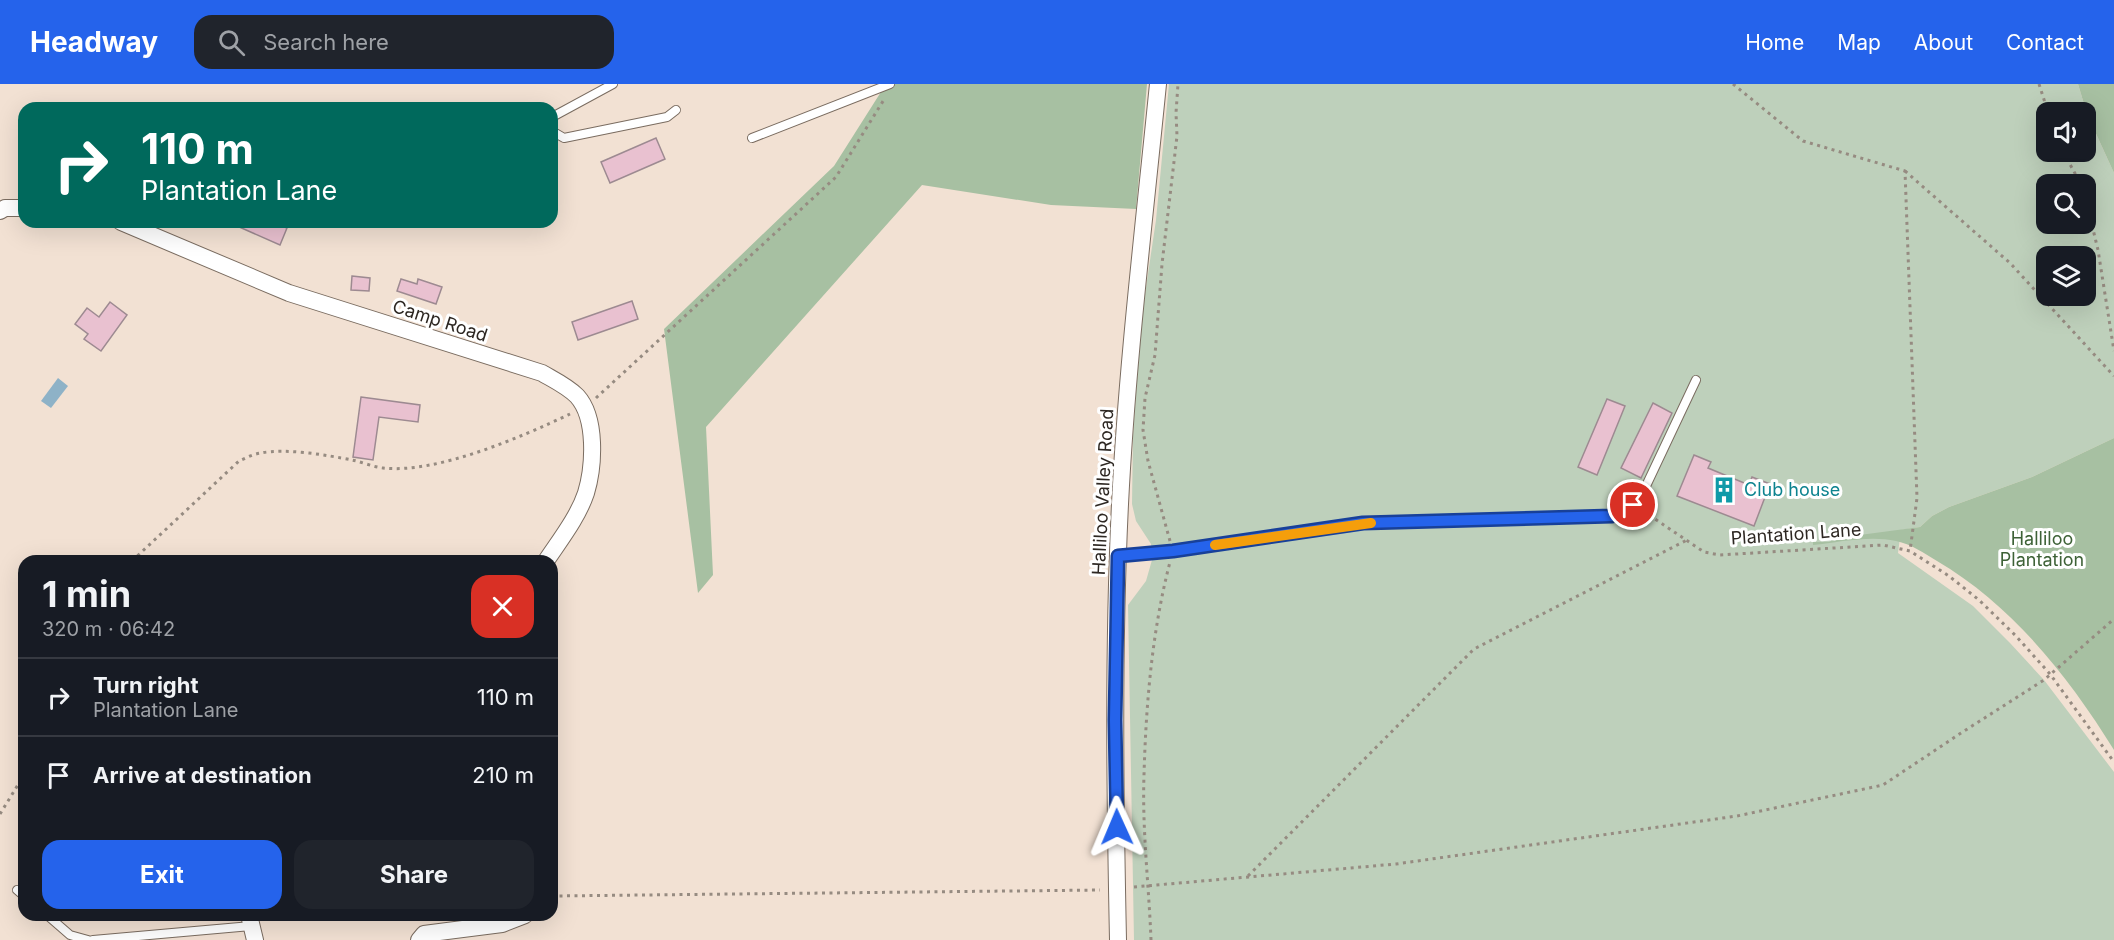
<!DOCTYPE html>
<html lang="en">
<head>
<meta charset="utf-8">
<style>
  body { margin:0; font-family:Inter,sans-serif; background:#20242c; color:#f1f3f6; height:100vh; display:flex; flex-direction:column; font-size:22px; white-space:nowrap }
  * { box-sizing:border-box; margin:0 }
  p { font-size:20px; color:#9ea1a6 }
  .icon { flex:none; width:33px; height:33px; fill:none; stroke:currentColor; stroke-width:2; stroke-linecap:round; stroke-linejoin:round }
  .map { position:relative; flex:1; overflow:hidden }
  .sheet { position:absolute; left:18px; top:471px; width:540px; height:366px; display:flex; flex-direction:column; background:#171b24; border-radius:18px; box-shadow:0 6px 24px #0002 }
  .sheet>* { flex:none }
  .hud { position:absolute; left:18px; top:18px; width:540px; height:126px; border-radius:18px; box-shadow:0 6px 24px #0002; background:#00695c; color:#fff; overflow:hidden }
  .tools { position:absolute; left:2036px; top:18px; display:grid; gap:12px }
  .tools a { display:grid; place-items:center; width:60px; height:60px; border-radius:12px; background:#171b24; box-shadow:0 6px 24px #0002; font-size:30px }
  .pin { position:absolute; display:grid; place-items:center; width:51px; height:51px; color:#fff; margin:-26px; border:3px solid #fff; border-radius:50%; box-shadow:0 2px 6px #0007 }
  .me { position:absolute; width:66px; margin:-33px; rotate:359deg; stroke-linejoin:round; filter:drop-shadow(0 0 4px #0008) }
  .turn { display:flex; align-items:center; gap:21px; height:126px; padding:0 24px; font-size:27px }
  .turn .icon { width:78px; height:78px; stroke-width:2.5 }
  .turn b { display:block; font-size:42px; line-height:51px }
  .round { display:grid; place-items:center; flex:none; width:63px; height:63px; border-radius:18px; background:#20242c }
  .head { display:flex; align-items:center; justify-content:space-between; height:102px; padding:0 24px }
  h1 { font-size:36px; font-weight:700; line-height:45px }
  .primary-button { display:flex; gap:12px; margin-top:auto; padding:12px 24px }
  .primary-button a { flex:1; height:69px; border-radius:18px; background:#2563eb; color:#fff; font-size:24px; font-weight:700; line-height:69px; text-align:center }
  .primary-button a+a { background:#20242c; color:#f1f3f6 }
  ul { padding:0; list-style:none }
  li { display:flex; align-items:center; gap:18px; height:78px; padding:0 24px; border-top:2px solid #363941 }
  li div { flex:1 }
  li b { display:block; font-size:22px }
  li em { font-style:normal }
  header { display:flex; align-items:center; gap:36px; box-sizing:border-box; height:84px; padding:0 30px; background:#2563eb; color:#fff }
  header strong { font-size:28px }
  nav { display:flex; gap:33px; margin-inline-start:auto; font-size:21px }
  .search { width:420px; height:54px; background:#20242c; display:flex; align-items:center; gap:15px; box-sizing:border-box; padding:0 21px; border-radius:18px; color:#9ea1a6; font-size:22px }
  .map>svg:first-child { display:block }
  .green { fill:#bed0bb; fill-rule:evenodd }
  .forest { fill:#a7c0a2 }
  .water { fill:#8eb2c7 }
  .building { fill:#e9c1d0; stroke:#9d8a91; stroke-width:1.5 }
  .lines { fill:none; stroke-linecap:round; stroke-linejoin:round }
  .lane-casing { stroke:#7a6c60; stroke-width:10 }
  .street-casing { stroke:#7a6c60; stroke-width:18 }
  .path { stroke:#968b81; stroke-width:3; stroke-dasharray:3 4.5; stroke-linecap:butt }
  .lane { stroke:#fff; stroke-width:8 }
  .street { stroke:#fff; stroke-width:16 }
  .route-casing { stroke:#184099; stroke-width:15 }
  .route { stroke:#2563eb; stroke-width:10 }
  .slow { stroke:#f59e0b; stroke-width:10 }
  .labels { text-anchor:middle; stroke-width:6; stroke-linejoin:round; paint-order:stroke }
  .street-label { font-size:18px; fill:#2d2722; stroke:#fff }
  .culture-label { font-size:18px; fill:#0d838f; stroke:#fff; text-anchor:start }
  .park-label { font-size:18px; fill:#3e6237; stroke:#fff }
</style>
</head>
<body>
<header>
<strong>Headway</strong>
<div class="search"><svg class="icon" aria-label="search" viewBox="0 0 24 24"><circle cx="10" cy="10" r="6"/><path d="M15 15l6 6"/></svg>Search here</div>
<nav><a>Home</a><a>Map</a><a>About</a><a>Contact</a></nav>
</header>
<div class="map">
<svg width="2114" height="856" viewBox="0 0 2114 856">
  <rect width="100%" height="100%" fill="#f2e1d3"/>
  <!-- green -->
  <path class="green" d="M 1169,0 L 2078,0 L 2087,30 L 2114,89 L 2114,354 L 2032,393 L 1949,423 L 1932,432 L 1920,443 L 1901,446 L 1898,469 L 1973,522 L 2010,559 L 2044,596 L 2114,688 L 2114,856 L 1134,856 L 1128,521 L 1146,497 L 1152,476 L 1151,460 L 1136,437 L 1132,420 L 1133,352 L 1141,237 L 1156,136 ZM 2046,28 L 2085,28 L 2085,68 L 2046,68 ZM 2046,100 L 2085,100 L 2085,140 L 2046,140 ZM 2046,172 L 2085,172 L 2085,212 L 2046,212 Z"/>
  <!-- forest -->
  <g class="forest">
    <path d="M 886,0 L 1147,0 L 1136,125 L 1051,121 L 922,101 L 706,343 L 713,491 L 698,509 L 664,245 L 834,82 Z"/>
    <path d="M 2078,0 L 2114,0 L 2114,89 L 2087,30 Z"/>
    <path d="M 2114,354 L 2114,666 C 2069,593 2012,521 1937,477 C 1924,469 1911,460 1896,457 C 1870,451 1840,458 1813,461 L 1813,458 L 1829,458 L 1837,454 L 1920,443 L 1932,432 L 1949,423 L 2032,393 Z"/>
  </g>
  <!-- water -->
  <path class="water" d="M 58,294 L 68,302 L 51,324 L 41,317 Z"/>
  <!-- building -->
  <g class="building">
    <path d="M 656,54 L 665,75 L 610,99 L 601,78 Z"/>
    <path d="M 228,138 L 272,138 L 287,144 L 280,161 Z"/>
    <path d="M 352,192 L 370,194 L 369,207 L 351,206 Z"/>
    <path d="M 401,195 L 417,200 L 418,195 L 442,203 L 436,220 L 397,207 Z"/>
    <path d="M 632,217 L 638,235 L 578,256 L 572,238 Z"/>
    <path d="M 110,218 L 127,231 L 101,267 L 84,255 L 88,250 L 75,240 L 87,224 L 99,233 Z"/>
    <path d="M 361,313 L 420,321 L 418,338 L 379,333 L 373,376 L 353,373 Z"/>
    <path d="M 1607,315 L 1625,322 L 1597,391 L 1578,383 Z"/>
    <path d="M 1653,319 L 1672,329 L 1641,394 L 1621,384 Z"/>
    <path d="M 1694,371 L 1711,378 L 1708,384 L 1749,401 L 1752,393 L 1770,400 L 1754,442 L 1677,412 Z"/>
  </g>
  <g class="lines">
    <!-- lane casing -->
    <g class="lane-casing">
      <g id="lane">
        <path d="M 552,36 L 554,32 L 613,0"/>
        <path d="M 552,47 L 564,54 L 667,33 L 676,26"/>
        <path d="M 752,54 L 890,0"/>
        <path d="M 1118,472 L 1173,467 L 1363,439 L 1612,432 L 1633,421 L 1646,402 L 1696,296"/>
        <path d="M 17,806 L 24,812"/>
        <path d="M 47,831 L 70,851 L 88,856"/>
        <path d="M 93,856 L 251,842"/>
      </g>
    </g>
    <!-- street casing -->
    <g class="street-casing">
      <g id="street">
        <path d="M 0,127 L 5,124 L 24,124"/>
        <path d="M 121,138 L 289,209 L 542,289 C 554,296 567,302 577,312 C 597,334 594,382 586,409 C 578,433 560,456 546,477"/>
        <path d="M 249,831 L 255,856"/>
        <path d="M 419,856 L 424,850 L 502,840 L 525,831"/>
        <path d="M 1118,856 C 1115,711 1113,565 1120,420 C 1127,280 1144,140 1158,0"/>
      </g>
    </g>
    <!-- path -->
    <g class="path">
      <path d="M 1733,0 L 1803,57 L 1905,87 L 1917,414 L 1910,467"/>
      <path d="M 2039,0 L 2048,28"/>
      <path d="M 2063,68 L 2081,100"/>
      <path d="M 1905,87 L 2010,179 L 2114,292"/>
      <path d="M 2085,112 L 2098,166 L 2114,267"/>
      <path d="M 596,314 L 836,93 L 885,14"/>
      <path d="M 1643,427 L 1704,468 L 1720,471 L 1883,461 L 1910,467 L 1949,492 L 1979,516 L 2016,552 L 2050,590 L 2114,678"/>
      <path d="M 1170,457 L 1148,377 L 1143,346 L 1145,314 L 1155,271 L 1162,180 L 1177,52 L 1176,29 L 1178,0"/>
      <path d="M 132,477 L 239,377 C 246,374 253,370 261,369 C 285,364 327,371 352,376 C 362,378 373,383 383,384 C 437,390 521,353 570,330"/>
      <path d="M 0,730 L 24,691"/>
      <path d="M 1248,792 L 1474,565 L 1687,456"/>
      <path d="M 1134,803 L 1396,780 L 1737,732 L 1883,701 L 1961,649 L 2044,596 L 2114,535"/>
      <path d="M 552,812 L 1100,806"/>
      <path d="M 1151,856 C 1149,802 1142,746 1144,691 C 1146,620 1152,547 1170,478"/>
    </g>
    <!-- lane -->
    <use href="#lane" class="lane"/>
    <!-- street -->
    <use href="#street" class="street"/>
  </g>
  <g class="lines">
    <!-- route casing -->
    <g class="route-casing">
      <path id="route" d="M 1117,743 L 1115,636 L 1118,472 L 1173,467 L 1363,439 L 1612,432 L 1633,421"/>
    </g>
    <!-- route -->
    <use href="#route" class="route"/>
    <!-- slow -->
    <path class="slow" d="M 1215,461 L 1371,439"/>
  </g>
  <!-- icons -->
  <defs>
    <g id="building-bare" transform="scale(2.07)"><path d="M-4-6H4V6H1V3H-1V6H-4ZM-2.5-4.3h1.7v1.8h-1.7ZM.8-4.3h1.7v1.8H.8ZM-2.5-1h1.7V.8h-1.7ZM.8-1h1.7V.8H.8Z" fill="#0f9aa8" stroke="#fff" stroke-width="2.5" paint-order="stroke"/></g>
  </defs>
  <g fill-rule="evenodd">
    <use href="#building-bare" x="1724" y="406"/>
  </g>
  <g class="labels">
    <!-- street labels -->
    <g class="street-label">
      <text transform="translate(440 237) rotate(18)" y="6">Camp Road</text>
      <text transform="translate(1103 408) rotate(-87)" y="6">Halliloo Valley Road</text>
      <text transform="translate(1796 450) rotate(-4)" y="6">Plantation Lane</text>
    </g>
    <!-- culture labels -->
    <g class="culture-label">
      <text x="1744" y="412">Club house</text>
    </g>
    <!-- park labels -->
    <g class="park-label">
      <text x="2042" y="461">Halliloo<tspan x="2042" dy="21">Plantation</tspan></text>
    </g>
  </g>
</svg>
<div class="tools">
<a><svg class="icon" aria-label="sound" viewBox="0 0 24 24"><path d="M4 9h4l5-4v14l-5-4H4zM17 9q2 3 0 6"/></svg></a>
<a><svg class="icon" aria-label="search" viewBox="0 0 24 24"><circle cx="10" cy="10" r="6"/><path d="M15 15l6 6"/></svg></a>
<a><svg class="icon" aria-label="layers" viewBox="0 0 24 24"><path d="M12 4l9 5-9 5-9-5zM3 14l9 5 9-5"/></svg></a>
</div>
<div class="pin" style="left:1633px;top:421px;background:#d93025"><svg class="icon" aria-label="arrive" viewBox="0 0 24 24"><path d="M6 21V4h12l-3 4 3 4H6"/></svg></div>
<svg class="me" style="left:1117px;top:743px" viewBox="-20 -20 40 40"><path d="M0-17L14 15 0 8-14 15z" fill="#2563eb" stroke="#fff" stroke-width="4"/></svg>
<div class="hud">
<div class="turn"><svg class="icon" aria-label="right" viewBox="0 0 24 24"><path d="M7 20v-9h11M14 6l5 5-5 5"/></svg><div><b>110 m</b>Plantation Lane</div></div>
</div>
<section class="sheet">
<div class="head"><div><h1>1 min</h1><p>320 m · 06:42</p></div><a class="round" style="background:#d93025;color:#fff"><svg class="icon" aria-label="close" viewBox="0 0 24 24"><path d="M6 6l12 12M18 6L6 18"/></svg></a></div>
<ul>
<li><svg class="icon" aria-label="right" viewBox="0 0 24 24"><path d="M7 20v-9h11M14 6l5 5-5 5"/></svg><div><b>Turn right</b><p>Plantation Lane</p></div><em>110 m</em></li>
<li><svg class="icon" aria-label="arrive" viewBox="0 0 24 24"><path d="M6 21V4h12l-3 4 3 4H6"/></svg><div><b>Arrive at destination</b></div><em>210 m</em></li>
</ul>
<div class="primary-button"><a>Exit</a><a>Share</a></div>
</section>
</div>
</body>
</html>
